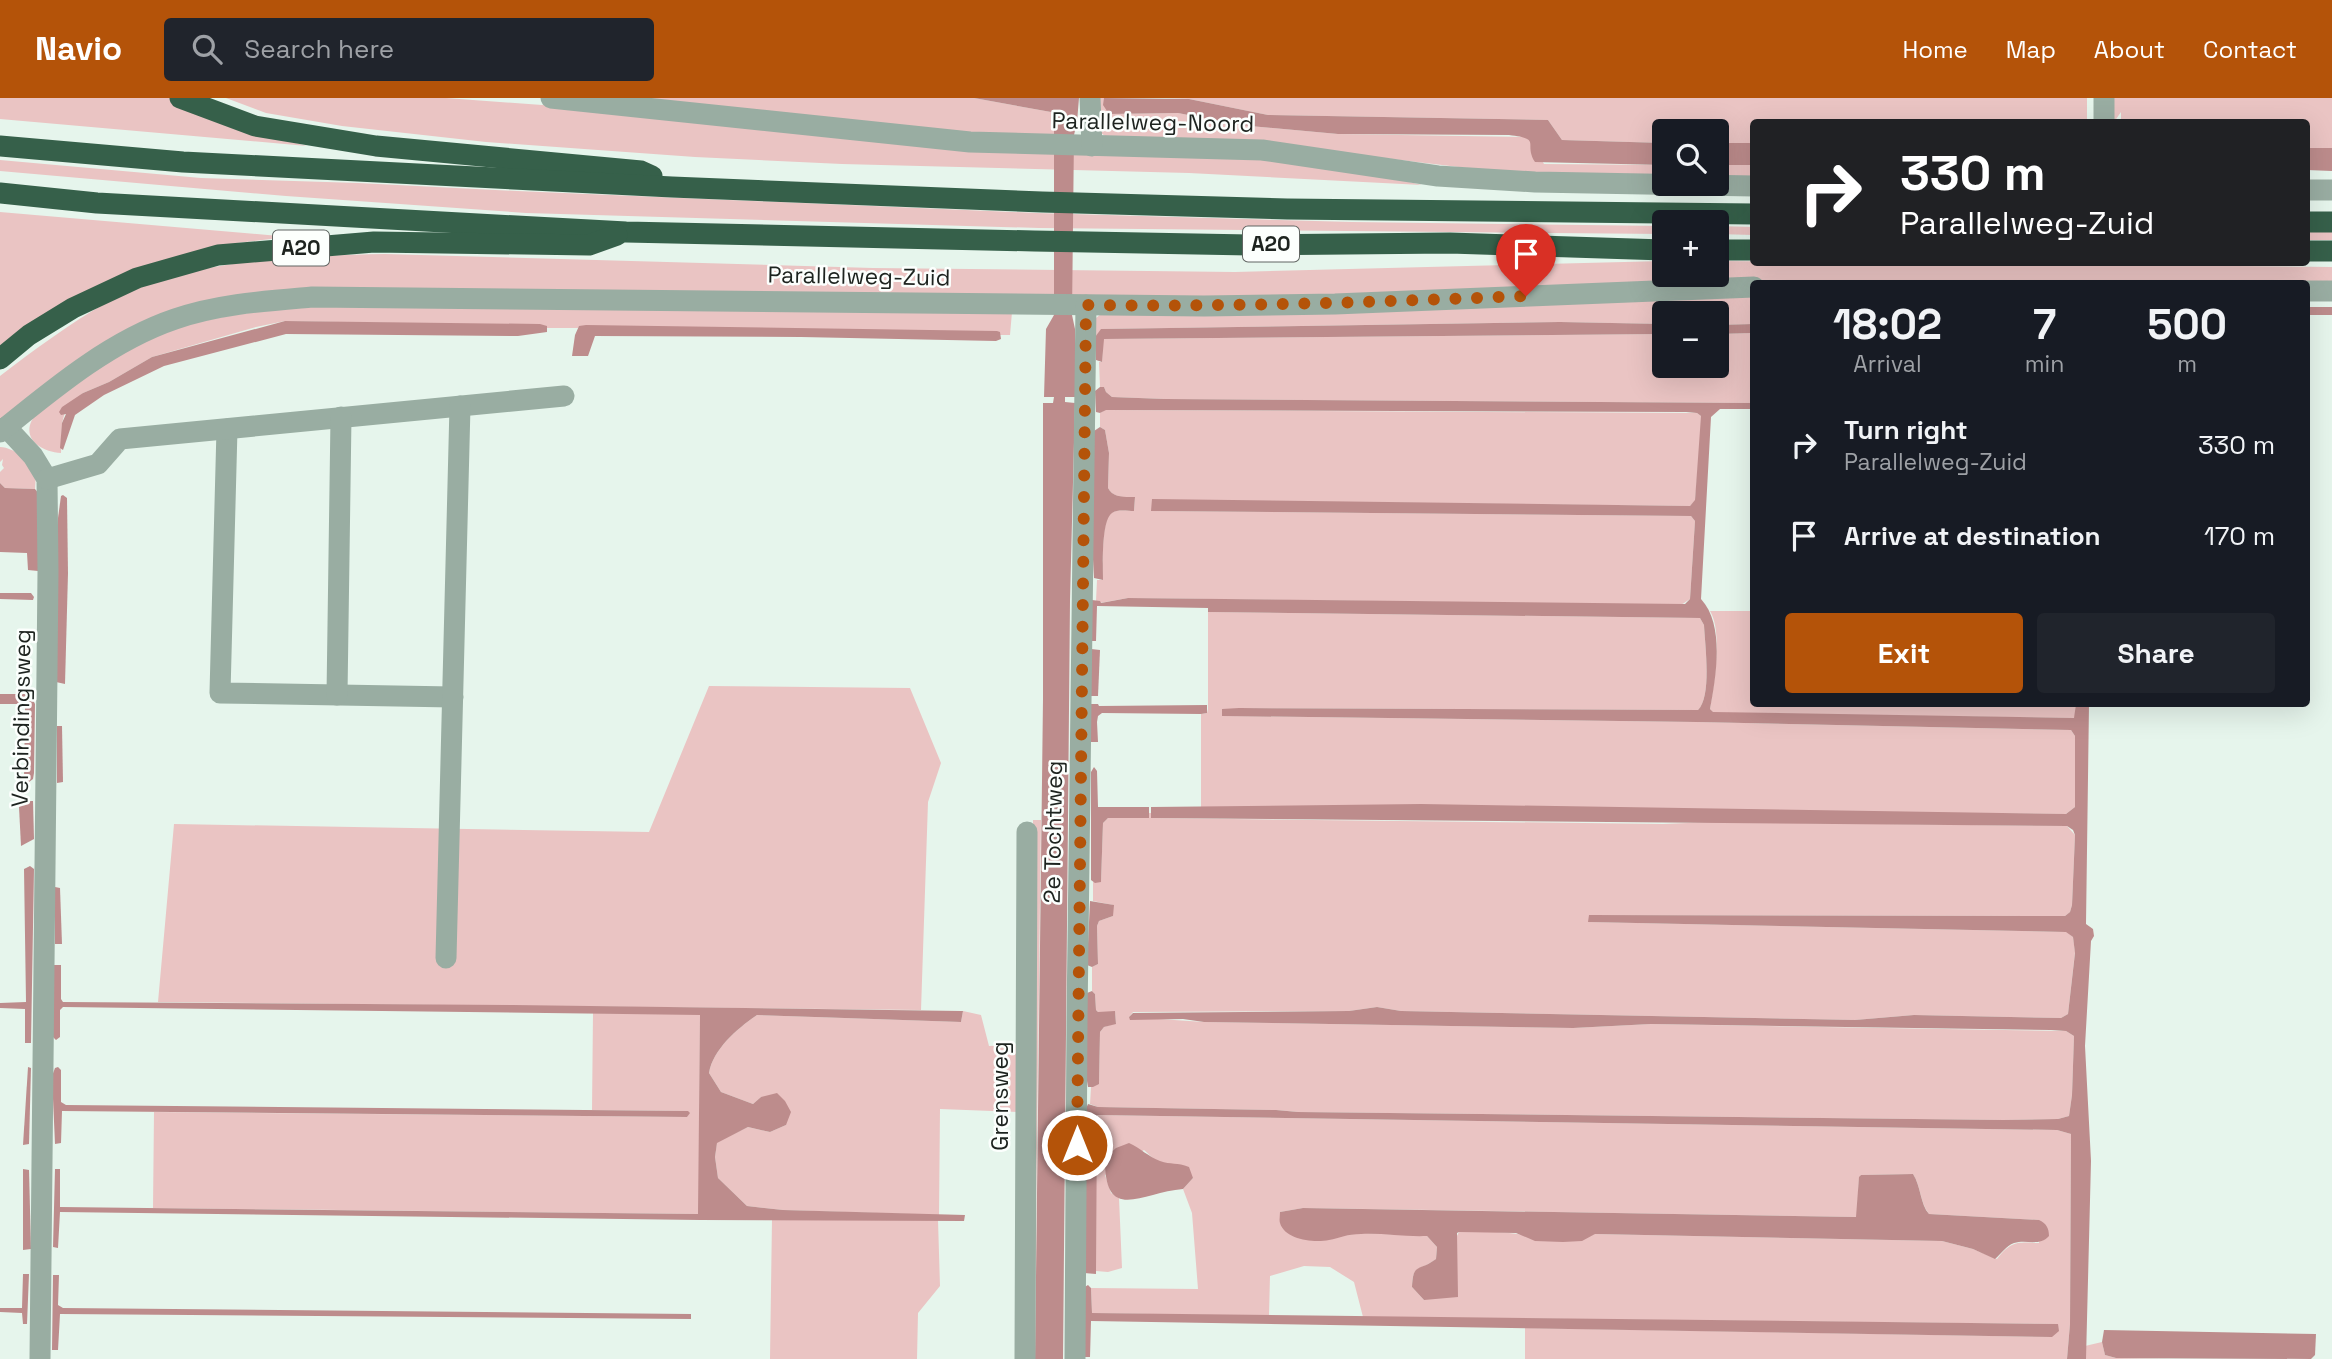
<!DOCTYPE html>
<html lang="en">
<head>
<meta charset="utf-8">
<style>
  body { margin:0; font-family:"Space Grotesk",sans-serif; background:#20242c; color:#f1f3f6; height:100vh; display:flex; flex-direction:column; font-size:26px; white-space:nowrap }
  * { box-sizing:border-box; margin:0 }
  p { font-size:23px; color:#9ea1a6 }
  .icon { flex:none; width:38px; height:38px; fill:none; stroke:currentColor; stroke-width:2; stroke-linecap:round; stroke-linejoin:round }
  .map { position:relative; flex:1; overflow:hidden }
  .drawer { position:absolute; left:1750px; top:182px; width:560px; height:427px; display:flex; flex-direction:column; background:#171b24; border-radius:7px; box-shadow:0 7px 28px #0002 }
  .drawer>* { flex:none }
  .banner { position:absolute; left:1750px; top:21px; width:560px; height:147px; border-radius:7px; box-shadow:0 7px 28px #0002; background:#202124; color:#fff; overflow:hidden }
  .fabs { position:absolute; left:1652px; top:21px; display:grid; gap:14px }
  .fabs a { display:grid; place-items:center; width:77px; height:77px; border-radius:7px; background:#171b24; box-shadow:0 7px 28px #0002; font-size:35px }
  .pin { position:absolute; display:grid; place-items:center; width:60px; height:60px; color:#fff; margin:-72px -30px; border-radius:50% 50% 50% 0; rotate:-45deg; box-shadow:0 0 7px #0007 }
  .pin .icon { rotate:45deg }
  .me { position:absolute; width:77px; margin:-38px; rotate:0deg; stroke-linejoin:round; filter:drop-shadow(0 0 5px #0008) }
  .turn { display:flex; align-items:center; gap:24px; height:147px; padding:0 35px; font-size:32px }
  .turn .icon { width:91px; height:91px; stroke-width:2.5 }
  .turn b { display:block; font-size:49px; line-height:60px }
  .eta { display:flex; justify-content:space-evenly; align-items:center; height:119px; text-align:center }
  .eta b { font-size:42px; font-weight:800; line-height:49px }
  .cta { display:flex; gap:14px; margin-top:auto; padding:14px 35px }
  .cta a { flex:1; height:80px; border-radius:7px; background:#b45309; color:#fff; font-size:28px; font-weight:800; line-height:80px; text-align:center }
  .cta a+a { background:#20242c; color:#f1f3f6 }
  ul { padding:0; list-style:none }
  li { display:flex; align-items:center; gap:21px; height:91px; padding:0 35px }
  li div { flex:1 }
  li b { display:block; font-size:26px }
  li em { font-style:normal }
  header { display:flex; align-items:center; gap:42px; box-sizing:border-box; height:98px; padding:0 35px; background:#b45309; color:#fff }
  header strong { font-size:33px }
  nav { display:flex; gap:38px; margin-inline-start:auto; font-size:24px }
  .search { width:490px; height:63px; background:#20242c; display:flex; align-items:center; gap:18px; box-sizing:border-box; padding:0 24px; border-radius:7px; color:#9ea1a6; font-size:26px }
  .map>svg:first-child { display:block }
  .green { fill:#eac4c3; fill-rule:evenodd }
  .water { fill:#bd8c8c }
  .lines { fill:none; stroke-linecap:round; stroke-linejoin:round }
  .minor { stroke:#99ada2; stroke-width:21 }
  .highway { stroke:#36604a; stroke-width:21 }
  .route { stroke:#b45309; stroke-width:12; stroke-dasharray:0 21.6 }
  .labels { text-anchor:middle; stroke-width:5; stroke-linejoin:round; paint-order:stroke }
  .shield { fill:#fcfffd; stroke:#606562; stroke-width:2 }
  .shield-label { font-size:21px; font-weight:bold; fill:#1d231f }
  .street-label { font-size:23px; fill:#1d231f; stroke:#fcfffd }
</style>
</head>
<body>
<header>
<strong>Navio</strong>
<div class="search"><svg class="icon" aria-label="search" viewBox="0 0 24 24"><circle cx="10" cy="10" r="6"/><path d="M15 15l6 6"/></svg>Search here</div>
<nav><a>Home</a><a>Map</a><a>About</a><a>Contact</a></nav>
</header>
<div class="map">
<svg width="2332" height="1261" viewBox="0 0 2332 1261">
  <rect width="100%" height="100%" fill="#e6f5ec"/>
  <!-- green -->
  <g class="green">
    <path d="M 0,0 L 171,0 L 280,41 L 307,48 L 0,21 Z"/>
    <path d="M 226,0 L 446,0 L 1254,59 L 1383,78 L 1422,87 L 1189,75 L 842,66 L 695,59 L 486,44 L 342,28 L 266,15 Z"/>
    <path d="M 612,0 L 974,0 L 1051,14 L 1054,19 L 1055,37 L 970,38 Z"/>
    <path d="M 1099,0 L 1104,0 L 1109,16 L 1178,15 L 1239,27 L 1338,36 L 1525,39 L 1530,42 L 1544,66 L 1664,67 L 1664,81 L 1543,79 L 1248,44 L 1108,40 L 1101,35 Z"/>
    <path d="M 1165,0 L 2087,0 L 2087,24 L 1754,24 L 1753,45 L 1717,45 L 1717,33 L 1664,33 L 1664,45 L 1562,42 L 1548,22 L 1268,17 L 1189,1 Z"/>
    <path d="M 2108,0 L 2332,0 L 2332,50 L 2307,50 L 2306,24 L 2121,24 L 2121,14 L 2114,24 Z"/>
    <path d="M 0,62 L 201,80 L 358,85 L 517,93 L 1037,115 L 1352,124 L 1664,128 L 1664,136 L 1039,130 L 526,115 L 286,98 L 0,73 Z"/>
    <rect x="1717" y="67" width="36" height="15"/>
    <path d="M 0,114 L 279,138 L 279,140 L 237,145 L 0,251 Z"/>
    <path d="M 1717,128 L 1753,129 L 1753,137 L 1717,136 Z"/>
    <path d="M 2306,133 L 2332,133 L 2332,142 L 2307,142 Z"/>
    <path d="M 385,156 L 873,170 L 1235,174 L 1664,163 L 1664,177 L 1717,177 L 1717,163 L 2332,169 L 2332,186 L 1725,182 L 1230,202 L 210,203 L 0,325 L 0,278 C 34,252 69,226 106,205 C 184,161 297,158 385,156 Z"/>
    <path d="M 1753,197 L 1753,226 L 1717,227 L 1717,215 L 1664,215 L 1664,226 L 1560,224 L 1102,231 L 1095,239 L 1096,220 L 1101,216 Z"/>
    <path d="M 309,208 L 1012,214 L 1010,237 L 1000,237 L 1000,234 L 580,228 L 578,230 L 547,230 L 547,228 L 285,223 L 256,229 L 152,259 L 109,284 L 83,295 L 65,314 L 62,325 L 61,355 C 36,353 17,335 39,313 C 75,288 111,256 151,239 C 203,218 254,214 309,208 Z"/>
    <path d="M 1753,235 L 1753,305 L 1165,301 L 1112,299 L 1106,294 L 1104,289 L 1100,289 L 1099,264 L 1102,264 L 1103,241 L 1664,236 L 1664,268 L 1717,268 L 1717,236 Z"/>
    <path d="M 1105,312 L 1697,315 L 1701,318 L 1702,326 L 1695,403 L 1690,408 L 1152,402 L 1152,413 L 1691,418 L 1695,423 L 1690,501 L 1681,507 L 1128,500 L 1100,505 L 1096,503 L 1097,482 L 1103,482 C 1103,469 1101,422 1111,415 C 1117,411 1127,413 1134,413 L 1135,400 C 1124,399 1113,400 1108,390 L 1109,355 L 1105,332 L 1100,329 L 1100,315 Z"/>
    <path d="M 0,349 C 16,350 26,362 36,374 L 35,391 L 5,390 L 0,385 L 0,374 L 4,370 L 2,367 L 3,361 L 0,364 Z"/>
    <path d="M 1710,513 L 1753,513 L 1754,606 L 2076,606 L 2075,620 L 1713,615 L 1710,611 C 1714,587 1723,534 1710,513 Z"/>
    <path d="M 1208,514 L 1700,520 L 1704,527 C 1705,547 1712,598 1698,612 L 1239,610 L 1223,618 L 1696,624 L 2071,632 L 2075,638 L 2075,709 L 2066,716 L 1201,709 L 1201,616 L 1207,615 L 1208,611 Z"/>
    <path d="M 709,588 L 910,590 L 941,665 L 928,704 L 921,912 L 158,904 L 174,726 L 649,734 Z"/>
    <path d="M 1149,715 L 1151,715 L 1151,720 L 1663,726 L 1712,724 L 2067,728 L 2075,737 L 2072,807 L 2070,814 L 2065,818 L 1590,817 L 1589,824 L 2067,834 L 2073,839 L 2075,854 L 2068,916 L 2061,920 L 1914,917 L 1855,922 L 1401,913 L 1377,909 L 1349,913 L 1133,914 L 1129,919 L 1204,924 L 1573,930 L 1651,926 L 2066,933 L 2074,938 L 2072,997 L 2069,1018 L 2058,1021 L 2003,1022 L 1298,1014 L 1276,1012 L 1098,1009 L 1090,1006 L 1091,989 L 1099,985 L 1100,934 L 1104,929 L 1116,925 L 1115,914 L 1098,914 L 1096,912 L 1095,896 L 1092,893 L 1092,869 L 1098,866 L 1097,828 L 1099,823 L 1113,818 L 1113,807 L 1093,803 L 1093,784 L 1101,783 L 1103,725 L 1108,720 L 1149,720 Z"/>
    <path d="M 1033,722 L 1041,722 L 1035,1211 L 1030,953 Z"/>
    <path d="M 963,913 L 981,917 L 989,948 L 1021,947 L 1021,1014 L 940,1011 L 939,1117 L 783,1112 L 747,1108 L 718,1080 L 715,1059 L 717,1044 L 748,1029 L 770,1034 L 786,1027 L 761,999 L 753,1006 L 721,994 L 709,975 C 713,951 738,930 757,917 L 961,924 Z"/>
    <path d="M 593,915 L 700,916 L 699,1116 L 153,1110 L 154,1014 L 687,1019 L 688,1013 L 592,1012 Z"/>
    <path d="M 1096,1017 L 2057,1032 L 2071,1036 L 2070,1226 L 2067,1261 L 1525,1261 L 1525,1230 L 2051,1239 L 2058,1226 L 1363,1219 L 1354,1184 L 1330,1169 L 1304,1168 L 1270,1178 L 1269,1218 L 1092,1215 L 1091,1190 L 1198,1191 L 1192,1115 L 1183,1091 L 1193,1080 L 1155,1062 L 1144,1052 L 1105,1077 L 1111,1095 L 1119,1100 L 1122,1170 L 1108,1174 L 1096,1173 ZM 1913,1076 C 1921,1088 1920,1105 1929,1116 L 2039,1122 L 2039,1145 C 2017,1144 2011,1143 1997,1161 L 1973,1151 L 1942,1143 L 1594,1136 C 1569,1149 1536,1137 1509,1135 C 1492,1133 1476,1134 1459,1134 L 1424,1202 L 1412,1189 C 1412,1166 1421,1173 1436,1161 L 1437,1149 L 1427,1138 L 1364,1135 L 1344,1137 L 1280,1114 L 1303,1110 L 1857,1119 L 1859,1080 L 1861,1077 Z"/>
    <path d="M 772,1121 L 938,1122 L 940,1188 L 918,1215 L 917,1261 L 770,1261 Z"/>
    <path d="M 2102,1244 L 2105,1257 L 2116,1260 L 2170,1261 L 2086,1261 L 2085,1248 Z"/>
  </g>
  <!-- water -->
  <g class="water">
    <path d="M 974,0 L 1079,0 L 1077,24 L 1074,37 L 1072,217 L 1075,231 L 1075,299 L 1065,299 L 1065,304 L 1075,305 L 1070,503 L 1063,1261 L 1035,1261 L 1043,601 L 1043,305 L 1053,305 L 1054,299 L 1044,299 L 1046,231 L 1054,217 L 1054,19 L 1051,14 Z"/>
    <path d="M 1104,0 L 1189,1 L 1268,17 L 1548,22 L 1562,42 L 1664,45 L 1664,67 L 1535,64 C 1523,45 1543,41 1509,37 L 1338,36 L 1239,27 L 1178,15 L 1109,16 L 1103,7 Z"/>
    <rect x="1717" y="45" width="36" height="22"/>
    <path d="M 2306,50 L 2332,50 L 2332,73 L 2307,72 Z"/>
    <path d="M 2306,209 L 2332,209 L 2332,217 L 2307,217 Z"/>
    <path d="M 285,223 L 540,226 L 547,228 L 547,234 L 518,238 L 286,236 L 164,268 L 104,297 L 75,317 L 63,352 L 60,350 L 62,325 L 66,316 L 61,317 L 59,314 L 62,309 L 83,295 L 109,284 L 152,259 Z"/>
    <path d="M 1560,224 L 1664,226 L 1664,236 L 1104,241 L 1102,264 L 1096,262 L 1095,239 L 1101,231 Z"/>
    <path d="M 1753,226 L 1753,235 L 1717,236 L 1717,227 Z"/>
    <path d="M 586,227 L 997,233 L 1000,234 L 1001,241 L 996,243 L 801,239 L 595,238 L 588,258 L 572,258 L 575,237 L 579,228 Z"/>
    <path d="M 1100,289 L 1104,289 L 1106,294 L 1112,299 L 1165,301 L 1753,305 L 1753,311 L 1720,311 L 1711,319 L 1701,501 C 1725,527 1716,578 1710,611 L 1713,614 L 2074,620 L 2076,606 L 2089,606 L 2086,826 L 2093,831 L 2094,838 L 2091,843 L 2085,948 L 2091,1063 L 2086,1261 L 2067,1261 L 2070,1226 L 2071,1036 L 2057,1032 L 1097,1017 L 1096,1176 L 1084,1175 L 1085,1013 L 1088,1006 L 1098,1009 L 1276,1012 L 1298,1014 L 2003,1022 L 2058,1021 L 2069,1018 L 2072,997 L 2074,938 L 2066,933 L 2051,932 L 1651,926 L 1573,930 L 1204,924 L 1183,921 L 1130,922 L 1129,919 L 1133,915 L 1349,913 L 1377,909 L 1401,913 L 1855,922 L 1914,917 L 2061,920 L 2068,916 L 2075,855 L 2073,839 L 2066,834 L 1588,824 L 1589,817 L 2065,818 L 2070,814 L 2072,807 L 2075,737 L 2073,732 L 2067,728 L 1151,720 L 1151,709 L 1421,706 L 2066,716 L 2075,709 L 2075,638 L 2071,632 L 1696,624 L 1222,618 L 1222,611 L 1239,610 L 1698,612 C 1712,598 1705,547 1704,527 L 1700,520 L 1208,514 L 1208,510 L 1097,508 L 1096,543 L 1091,543 L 1092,502 L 1100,503 L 1101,505 L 1128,500 L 1685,506 L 1690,501 L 1695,423 L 1691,418 L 1151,413 L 1152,401 L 1690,408 L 1695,402 L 1701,318 L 1697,315 L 1686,314 L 1106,312 L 1100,315 L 1096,314 L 1095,293 Z"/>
    <path d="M 1100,329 L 1105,332 L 1109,355 L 1108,390 C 1113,400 1125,399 1135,399 L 1134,413 C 1128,413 1117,411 1112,415 C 1101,422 1103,469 1103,482 L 1094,480 L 1091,424 L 1094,333 Z"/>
    <path d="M 0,385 L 5,390 L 35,391 L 39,396 L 38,473 L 28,472 L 27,455 L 0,454 Z"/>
    <path d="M 63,397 L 67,400 L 68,475 L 65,586 L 56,584 L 58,420 L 61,398 Z"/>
    <path d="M 0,495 L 31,495 L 34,499 L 33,502 L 0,501 Z"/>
    <path d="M 1091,551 L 1100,552 L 1098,598 L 1090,598 Z"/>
    <path d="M 0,596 L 30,596 L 35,606 L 34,675 L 33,681 L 29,684 L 24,683 L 25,610 L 23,606 L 0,606 Z"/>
    <path d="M 1090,606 L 1098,606 L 1099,608 L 1207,607 L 1207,615 L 1201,616 L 1102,615 L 1098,618 L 1097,624 L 1098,644 L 1091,644 Z"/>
    <path d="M 57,628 L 62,628 L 63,684 L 57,685 Z"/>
    <path d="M 1094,669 L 1097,673 L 1098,709 L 1149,709 L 1149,720 L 1108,720 L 1103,725 L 1101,784 L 1095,785 L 1091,782 L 1091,674 Z"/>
    <path d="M 24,703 L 33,703 L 34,741 L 21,748 L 19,709 Z"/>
    <path d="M 30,768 L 34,771 L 31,945 L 25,945 L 25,911 L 0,910 L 0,905 L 26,904 L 24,771 Z"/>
    <path d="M 55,789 L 60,790 L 62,846 L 55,846 Z"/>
    <path d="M 1090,803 L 1114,807 L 1113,818 L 1099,823 L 1097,828 L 1098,866 L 1092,869 L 1087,867 Z"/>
    <path d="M 53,867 L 61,867 L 61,901 L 63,904 L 513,907 L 961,913 L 963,913 L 961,924 L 757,917 C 738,930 713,951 709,975 L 721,994 L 753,1006 L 761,999 L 777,995 L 785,1003 L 791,1014 L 786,1027 L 770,1034 L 748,1029 L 717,1045 L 715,1059 L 718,1080 L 747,1108 L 783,1112 L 965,1117 L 964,1123 L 700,1122 L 60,1114 L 58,1150 L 53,1149 L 55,1071 L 60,1071 L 60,1109 L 698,1116 L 700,917 L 63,909 L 60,912 L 60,939 L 56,942 L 53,939 Z"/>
    <path d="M 1092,893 L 1095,896 L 1096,912 L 1098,914 L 1115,913 L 1116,926 L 1104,929 L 1100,934 L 1099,986 L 1093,989 L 1088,989 L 1087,983 L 1087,895 Z"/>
    <path d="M 28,969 L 31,970 L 29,1046 L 23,1047 Z"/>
    <path d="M 58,969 L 61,972 L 61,1004 L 66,1007 L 688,1013 L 690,1015 L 687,1019 L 62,1013 L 61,1045 L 55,1046 L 52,978 L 55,970 Z"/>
    <path d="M 1129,1045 C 1140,1050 1149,1059 1160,1063 C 1171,1067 1177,1064 1189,1069 L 1193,1080 L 1183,1091 C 1142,1094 1104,1127 1105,1060 L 1116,1050 Z"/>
    <path d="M 23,1071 L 29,1072 L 31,1151 L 23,1152 Z"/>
    <path d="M 1913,1076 C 1921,1088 1920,1106 1929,1116 L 2039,1122 C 2046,1125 2049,1130 2049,1138 C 2039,1149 2027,1141 2014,1145 C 2006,1148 2001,1156 1995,1161 L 1973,1151 L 1942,1143 L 1595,1136 L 1582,1143 L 1563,1144 L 1535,1143 L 1516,1135 L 1459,1134 L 1457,1135 L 1458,1199 L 1424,1202 L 1412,1189 C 1413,1164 1419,1174 1436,1161 L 1437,1149 L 1427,1138 C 1405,1139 1383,1135 1361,1136 C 1347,1136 1340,1140 1329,1142 C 1314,1145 1285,1142 1280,1125 C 1279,1122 1280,1118 1280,1114 L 1303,1110 L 1856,1119 L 1859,1079 L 1861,1077 Z"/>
    <path d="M 23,1176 L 29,1176 L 27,1226 L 23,1226 L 22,1215 L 0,1214 L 0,1210 L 22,1210 Z"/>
    <path d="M 53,1177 L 59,1177 L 58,1207 L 63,1210 L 691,1216 L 691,1221 L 60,1216 L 58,1252 L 52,1252 Z"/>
    <path d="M 1088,1187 L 1091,1190 L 1092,1215 L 2058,1226 L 2059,1233 L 2052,1239 L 1091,1223 L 1090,1259 L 1084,1259 L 1083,1190 Z"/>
    <path d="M 2104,1232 L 2316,1236 L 2315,1257 L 2311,1261 L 2116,1260 L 2105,1257 L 2102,1244 Z"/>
  </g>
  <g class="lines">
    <!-- minor -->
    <g class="minor">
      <path d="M 551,0 L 970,44 L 1262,52 L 1438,78 L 1535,84 L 1754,88"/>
      <path d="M 1090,0 L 1092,48"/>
      <path d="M 2104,24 L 2104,0"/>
      <path d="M 2306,92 L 2332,92"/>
      <path d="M 2306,193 L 2332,193"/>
      <path d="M 6,329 L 33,358 L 47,381 L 48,474 L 40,1261"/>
      <path d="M 227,331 L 220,595 L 453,599"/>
      <path d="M 0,334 C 53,291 110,243 175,221 C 219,206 266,203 312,199 L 1204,208 L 1335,206 L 1754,189"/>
      <path d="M 47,381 L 98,366 L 120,341 L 564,298"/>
      <path d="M 337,597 L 341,319"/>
      <path d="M 446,860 L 460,308"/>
      <path d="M 1025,1261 L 1027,734"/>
      <path d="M 1075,1261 L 1077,922 L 1086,207"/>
    </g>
    <!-- highway -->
    <g class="highway">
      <path d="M 180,0 L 255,28 L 376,48 L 641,73 L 652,78"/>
      <path d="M 0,48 L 183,64 L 672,89 L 1042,104 L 1287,111 L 1754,116"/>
      <path d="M 0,95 L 97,105 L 626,134 L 1034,143 L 1250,147 L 1450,145 L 1664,152"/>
      <path d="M 2306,124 L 2332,124"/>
      <path d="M 1717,152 L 1754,152"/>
      <path d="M 2306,153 L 2332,153"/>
      <path d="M 0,261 L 29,237 L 73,210 L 137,180 L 218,157 L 374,144 L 589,147 L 617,137"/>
    </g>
  </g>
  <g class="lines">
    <!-- route -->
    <path class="route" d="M 1077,1047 L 1086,207 C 1233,209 1379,204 1526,198"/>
  </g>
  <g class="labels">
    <!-- shield labels -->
    <g class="shield">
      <rect x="1243" y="128.5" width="56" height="35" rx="5"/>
      <rect x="273" y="132.5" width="56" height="35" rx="5"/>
    </g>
    <g class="shield-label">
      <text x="1271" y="153">A20</text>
      <text x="301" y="157">A20</text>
    </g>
    <!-- street labels -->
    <g class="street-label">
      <text transform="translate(1153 24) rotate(1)" y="8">Parallelweg-Noord</text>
      <text transform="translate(859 178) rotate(1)" y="8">Parallelweg-Zuid</text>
      <text transform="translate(21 620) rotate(-89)" y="8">Verbindingsweg</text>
      <text transform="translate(1053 734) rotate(-89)" y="8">2e Tochtweg</text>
      <text transform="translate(1000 998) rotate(-90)" y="8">Grensweg</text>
    </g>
  </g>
</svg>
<div class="fabs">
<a><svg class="icon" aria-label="search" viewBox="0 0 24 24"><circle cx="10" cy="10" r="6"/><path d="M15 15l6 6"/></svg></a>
<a>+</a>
<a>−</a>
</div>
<div class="pin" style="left:1526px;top:198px;background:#d93025"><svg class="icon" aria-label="arrive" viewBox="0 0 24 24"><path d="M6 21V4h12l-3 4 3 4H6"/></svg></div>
<svg class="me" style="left:1077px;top:1047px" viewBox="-20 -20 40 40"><circle r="17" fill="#b45309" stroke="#fff" stroke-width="3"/><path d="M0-11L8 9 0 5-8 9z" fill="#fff"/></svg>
<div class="banner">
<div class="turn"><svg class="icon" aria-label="right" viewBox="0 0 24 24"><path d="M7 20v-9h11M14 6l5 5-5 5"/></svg><div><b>330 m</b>Parallelweg-Zuid</div></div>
</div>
<section class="drawer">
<div class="eta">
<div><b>18:02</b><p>Arrival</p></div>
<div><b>7</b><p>min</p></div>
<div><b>500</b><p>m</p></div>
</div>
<ul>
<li><svg class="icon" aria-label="right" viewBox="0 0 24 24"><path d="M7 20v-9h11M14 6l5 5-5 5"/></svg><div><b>Turn right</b><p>Parallelweg-Zuid</p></div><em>330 m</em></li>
<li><svg class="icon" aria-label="arrive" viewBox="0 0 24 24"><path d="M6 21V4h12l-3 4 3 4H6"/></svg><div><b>Arrive at destination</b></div><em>170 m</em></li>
</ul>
<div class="cta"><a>Exit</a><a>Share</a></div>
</section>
</div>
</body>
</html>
